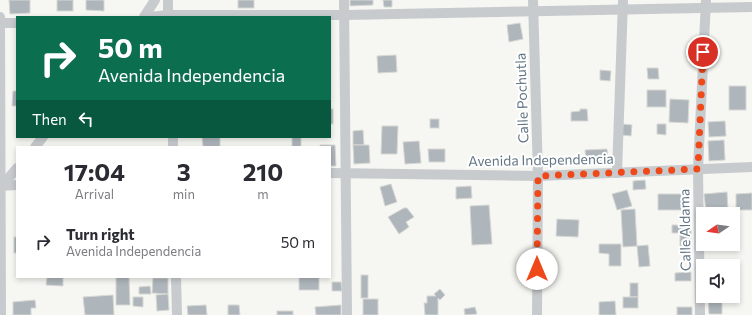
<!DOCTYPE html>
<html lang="en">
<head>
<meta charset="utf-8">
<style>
  body { margin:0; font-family:Commissioner,sans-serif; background:#f7f7f7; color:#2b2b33; height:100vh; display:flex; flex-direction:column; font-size:15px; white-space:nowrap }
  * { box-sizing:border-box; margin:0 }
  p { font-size:13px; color:#7c7c81 }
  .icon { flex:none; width:22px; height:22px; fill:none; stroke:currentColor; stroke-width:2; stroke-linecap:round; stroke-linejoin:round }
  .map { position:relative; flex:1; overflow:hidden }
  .panel { position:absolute; left:16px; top:146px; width:315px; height:132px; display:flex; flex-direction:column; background:#fff; border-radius:0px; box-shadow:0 2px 6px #0003 }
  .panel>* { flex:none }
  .top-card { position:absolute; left:16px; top:16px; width:315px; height:122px; border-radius:0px; box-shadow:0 2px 6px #0003; background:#0b6e4f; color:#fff; overflow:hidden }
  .needle { width:26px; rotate:257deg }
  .tools { position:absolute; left:696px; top:207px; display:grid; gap:8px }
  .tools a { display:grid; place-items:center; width:44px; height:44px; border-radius:0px; background:#fff; box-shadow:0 2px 6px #0003; font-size:20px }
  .pin { position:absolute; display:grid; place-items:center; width:34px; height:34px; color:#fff; margin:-17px; border:2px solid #fff; border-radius:50%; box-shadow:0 1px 4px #0007 }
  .me { position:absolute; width:44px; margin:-22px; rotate:0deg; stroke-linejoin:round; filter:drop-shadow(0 0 3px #0008) }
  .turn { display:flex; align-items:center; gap:14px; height:84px; padding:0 16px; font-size:18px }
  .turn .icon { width:52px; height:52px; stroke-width:2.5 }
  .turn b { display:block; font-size:28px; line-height:34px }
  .then { display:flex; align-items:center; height:38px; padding:0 16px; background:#0003; gap:8px; font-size:15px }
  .eta { display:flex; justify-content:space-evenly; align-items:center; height:68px; text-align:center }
  .eta b { font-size:24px; font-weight:700; line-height:28px }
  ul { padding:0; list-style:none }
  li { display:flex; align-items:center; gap:12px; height:56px; padding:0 16px }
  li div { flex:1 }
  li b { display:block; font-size:15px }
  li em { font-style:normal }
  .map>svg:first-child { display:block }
  .building { fill:#aeb6bb; stroke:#d7d7d4 }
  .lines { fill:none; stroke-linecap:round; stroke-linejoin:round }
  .minor { stroke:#c8cbce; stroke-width:10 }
  .route { stroke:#ef4819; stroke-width:7; stroke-dasharray:0 12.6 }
  .labels { text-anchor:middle; stroke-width:4; stroke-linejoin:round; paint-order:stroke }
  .street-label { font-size:14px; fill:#637685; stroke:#fff }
</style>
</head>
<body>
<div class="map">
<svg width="752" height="315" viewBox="0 0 752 315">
  <rect width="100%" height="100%" fill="#f6f6f2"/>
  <!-- building -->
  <g class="building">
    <path d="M 9,0 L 30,0 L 30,13 L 10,14 Z"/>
    <rect x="57" y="0" width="16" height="11"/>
    <path d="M 86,0 L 104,0 L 104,11 L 86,10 Z"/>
    <rect x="238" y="0" width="16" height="8"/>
    <path d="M 350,0 L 373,0 L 373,5 L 350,6 Z"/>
    <path d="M 383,0 L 392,0 L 392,7 L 384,7 Z"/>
    <path d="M 520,23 L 523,39 L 509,42 L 507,25 Z"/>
    <path d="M 396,55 L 397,72 L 378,73 L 377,56 Z"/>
    <path d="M 647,68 L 658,68 L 659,79 L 648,79 Z"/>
    <path d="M 600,70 L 611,71 L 610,81 L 600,80 Z"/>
    <rect x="729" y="86" width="17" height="24"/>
    <rect x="647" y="90" width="19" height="17"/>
    <path d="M 13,91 L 17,91 L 17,106 L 12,106 Z"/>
    <path d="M 670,99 L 689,100 L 688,123 L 669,122 Z"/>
    <rect x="330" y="109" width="3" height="15"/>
    <path d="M 580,109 L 587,109 L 588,121 L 571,121 L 571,112 L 580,111 Z"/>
    <rect x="430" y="119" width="9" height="9"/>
    <path d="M 725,121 L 726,136 L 709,137 L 708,122 Z"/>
    <path d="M 623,124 L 632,125 L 631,136 L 622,135 Z"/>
    <path d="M 657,124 L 666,124 L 666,135 L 657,134 Z"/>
    <path d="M 382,126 L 398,126 L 397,154 L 381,154 Z"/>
    <path d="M 363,130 L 364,145 L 353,145 L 353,131 Z"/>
    <path d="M 202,137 L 220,137 L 220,147 L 203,147 Z"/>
    <rect x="292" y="137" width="9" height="10"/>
    <path d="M 724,140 L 725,160 L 709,161 L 708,141 Z"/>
    <path d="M 419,141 L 421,163 L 405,164 L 403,142 Z"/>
    <path d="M 320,145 L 335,145 L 336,166 L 330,166 L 330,147 L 320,147 Z"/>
    <path d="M 353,145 L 369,145 L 370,163 L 354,164 Z"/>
    <path d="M 428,149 L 445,149 L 445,162 L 429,162 Z"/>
    <path d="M 607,149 L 608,160 L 586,162 L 585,150 Z"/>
    <path d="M 645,180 L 646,189 L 633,190 L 633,181 Z"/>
    <path d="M 391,184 L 397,202 L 385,206 L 380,187 Z"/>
    <path d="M 471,186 L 472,198 L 456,199 L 456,187 Z"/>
    <path d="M 627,190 L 632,206 L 617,210 L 612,194 Z"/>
    <path d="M 727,192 L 728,210 L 706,212 L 704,194 Z"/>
    <path d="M 752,193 L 752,210 L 736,210 L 736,194 Z"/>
    <path d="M 658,194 L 689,194 L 688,210 L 658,210 Z"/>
    <path d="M 489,205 L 492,244 L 472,245 L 470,206 Z"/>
    <path d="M 404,208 L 407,208 L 414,217 L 406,222 L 409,227 L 399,234 L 388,217 Z"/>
    <path d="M 635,209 L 637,246 L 623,247 L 621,210 Z"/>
    <path d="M 557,219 L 579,220 L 578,237 L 556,236 Z"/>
    <path d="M 672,225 L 691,225 L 691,246 L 680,246 L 680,233 L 672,233 Z"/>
    <rect x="14" y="237" width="3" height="16"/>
    <path d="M 599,244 L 621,244 L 621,266 L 609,266 L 609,254 L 599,253 Z"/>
    <path d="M 648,245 L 650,266 L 639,267 L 637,246 Z"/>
    <path d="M 691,272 L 691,281 L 675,281 L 675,273 Z"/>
    <rect x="361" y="275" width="7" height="23"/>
    <path d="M 47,277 L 63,277 L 63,286 L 46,285 Z"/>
    <path d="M 116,277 L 129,277 L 130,305 L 116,305 Z"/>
    <rect x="299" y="277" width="20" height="13"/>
    <path d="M 153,278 L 168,278 L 168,294 L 152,293 Z"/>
    <path d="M 332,282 L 341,282 L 342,291 L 332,291 Z"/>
    <rect x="630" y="283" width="8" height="14"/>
    <path d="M 150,286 L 151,294 L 139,294 L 139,287 Z"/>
    <path d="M 440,289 L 445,295 L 440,300 L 438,298 L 438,315 L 425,315 L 424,303 L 427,303 L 427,296 L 436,296 L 434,294 Z"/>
    <path d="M 168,294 L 169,310 L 157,311 L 156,295 Z"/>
    <path d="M 113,295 L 114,315 L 85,315 L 83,297 Z"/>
    <path d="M 708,296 L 722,296 L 722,314 L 709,314 Z"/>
    <path d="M 133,297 L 143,297 L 143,307 L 133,306 Z"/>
    <rect x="623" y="297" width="15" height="11"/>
    <rect x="363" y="299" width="15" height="16"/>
    <path d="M 35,300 L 36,308 L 31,308 L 31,315 L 13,315 L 13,302 Z"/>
    <path d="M 615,301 L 616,315 L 599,315 L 599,302 Z"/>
    <path d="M 206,305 L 207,315 L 188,315 L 187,306 Z"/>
    <path d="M 228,305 L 239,305 L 240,315 L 228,315 Z"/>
    <path d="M 341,305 L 341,315 L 316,315 L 315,307 Z"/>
    <path d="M 475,307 L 477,314 L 465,315 L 464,309 Z"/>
    <rect x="677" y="307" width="15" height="8"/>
    <rect x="277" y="311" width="16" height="4"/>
  </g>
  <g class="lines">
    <!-- minor -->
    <g class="minor">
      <path d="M 168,0 L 168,17"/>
      <path d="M 344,0 L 347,315"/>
      <path d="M 533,0 L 538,176 L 537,315"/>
      <path d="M 0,17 L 1,315"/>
      <path d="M 144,17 L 155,0"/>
      <path d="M 149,17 L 168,15 L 345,15 L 752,7"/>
      <path d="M 0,23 L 17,23"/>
      <path d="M 173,137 L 173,147"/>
      <path d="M 35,147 L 43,137"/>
      <path d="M 330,173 L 538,176 L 752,167"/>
      <path d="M 617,173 L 623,0"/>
      <path d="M 0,186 L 17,185"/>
      <path d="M 0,188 L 17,168"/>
      <path d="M 176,277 L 177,315"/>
      <path d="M 700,315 L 698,169 L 706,0"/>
    </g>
  </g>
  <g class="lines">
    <!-- route -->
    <path class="route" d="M 537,269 L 538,176 L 698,169 L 703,52"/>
  </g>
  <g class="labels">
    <!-- street labels -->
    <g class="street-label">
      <text transform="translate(522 98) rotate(-92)" y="5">Calle Pochutla</text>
      <text transform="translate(541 160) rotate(-1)" y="5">Avenida Independencia</text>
      <text transform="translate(685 230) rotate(-91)" y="5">Calle Aldama</text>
    </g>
  </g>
</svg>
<div class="tools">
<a><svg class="needle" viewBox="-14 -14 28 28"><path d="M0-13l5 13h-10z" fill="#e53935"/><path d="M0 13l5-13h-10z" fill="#7c7c81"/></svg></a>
<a><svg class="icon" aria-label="sound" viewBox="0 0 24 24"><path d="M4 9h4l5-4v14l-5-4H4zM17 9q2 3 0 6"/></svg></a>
</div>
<div class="pin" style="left:703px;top:52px;background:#d93025"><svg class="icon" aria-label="arrive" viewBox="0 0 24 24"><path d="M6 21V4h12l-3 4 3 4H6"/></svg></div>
<svg class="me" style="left:537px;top:269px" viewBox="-20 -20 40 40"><circle r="19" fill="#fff"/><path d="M0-13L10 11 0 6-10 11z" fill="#ef4819"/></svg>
<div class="top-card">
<div class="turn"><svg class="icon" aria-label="right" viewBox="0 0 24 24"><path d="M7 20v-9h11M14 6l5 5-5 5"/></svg><div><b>50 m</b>Avenida Independencia</div></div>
<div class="then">Then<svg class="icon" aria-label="left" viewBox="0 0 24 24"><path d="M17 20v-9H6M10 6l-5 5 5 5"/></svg></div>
</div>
<section class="panel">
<div class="eta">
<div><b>17:04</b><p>Arrival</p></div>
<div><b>3</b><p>min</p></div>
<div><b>210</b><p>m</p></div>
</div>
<ul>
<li><svg class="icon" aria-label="right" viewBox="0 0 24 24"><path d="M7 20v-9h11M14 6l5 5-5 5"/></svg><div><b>Turn right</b><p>Avenida Independencia</p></div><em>50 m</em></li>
</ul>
</section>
</div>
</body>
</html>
